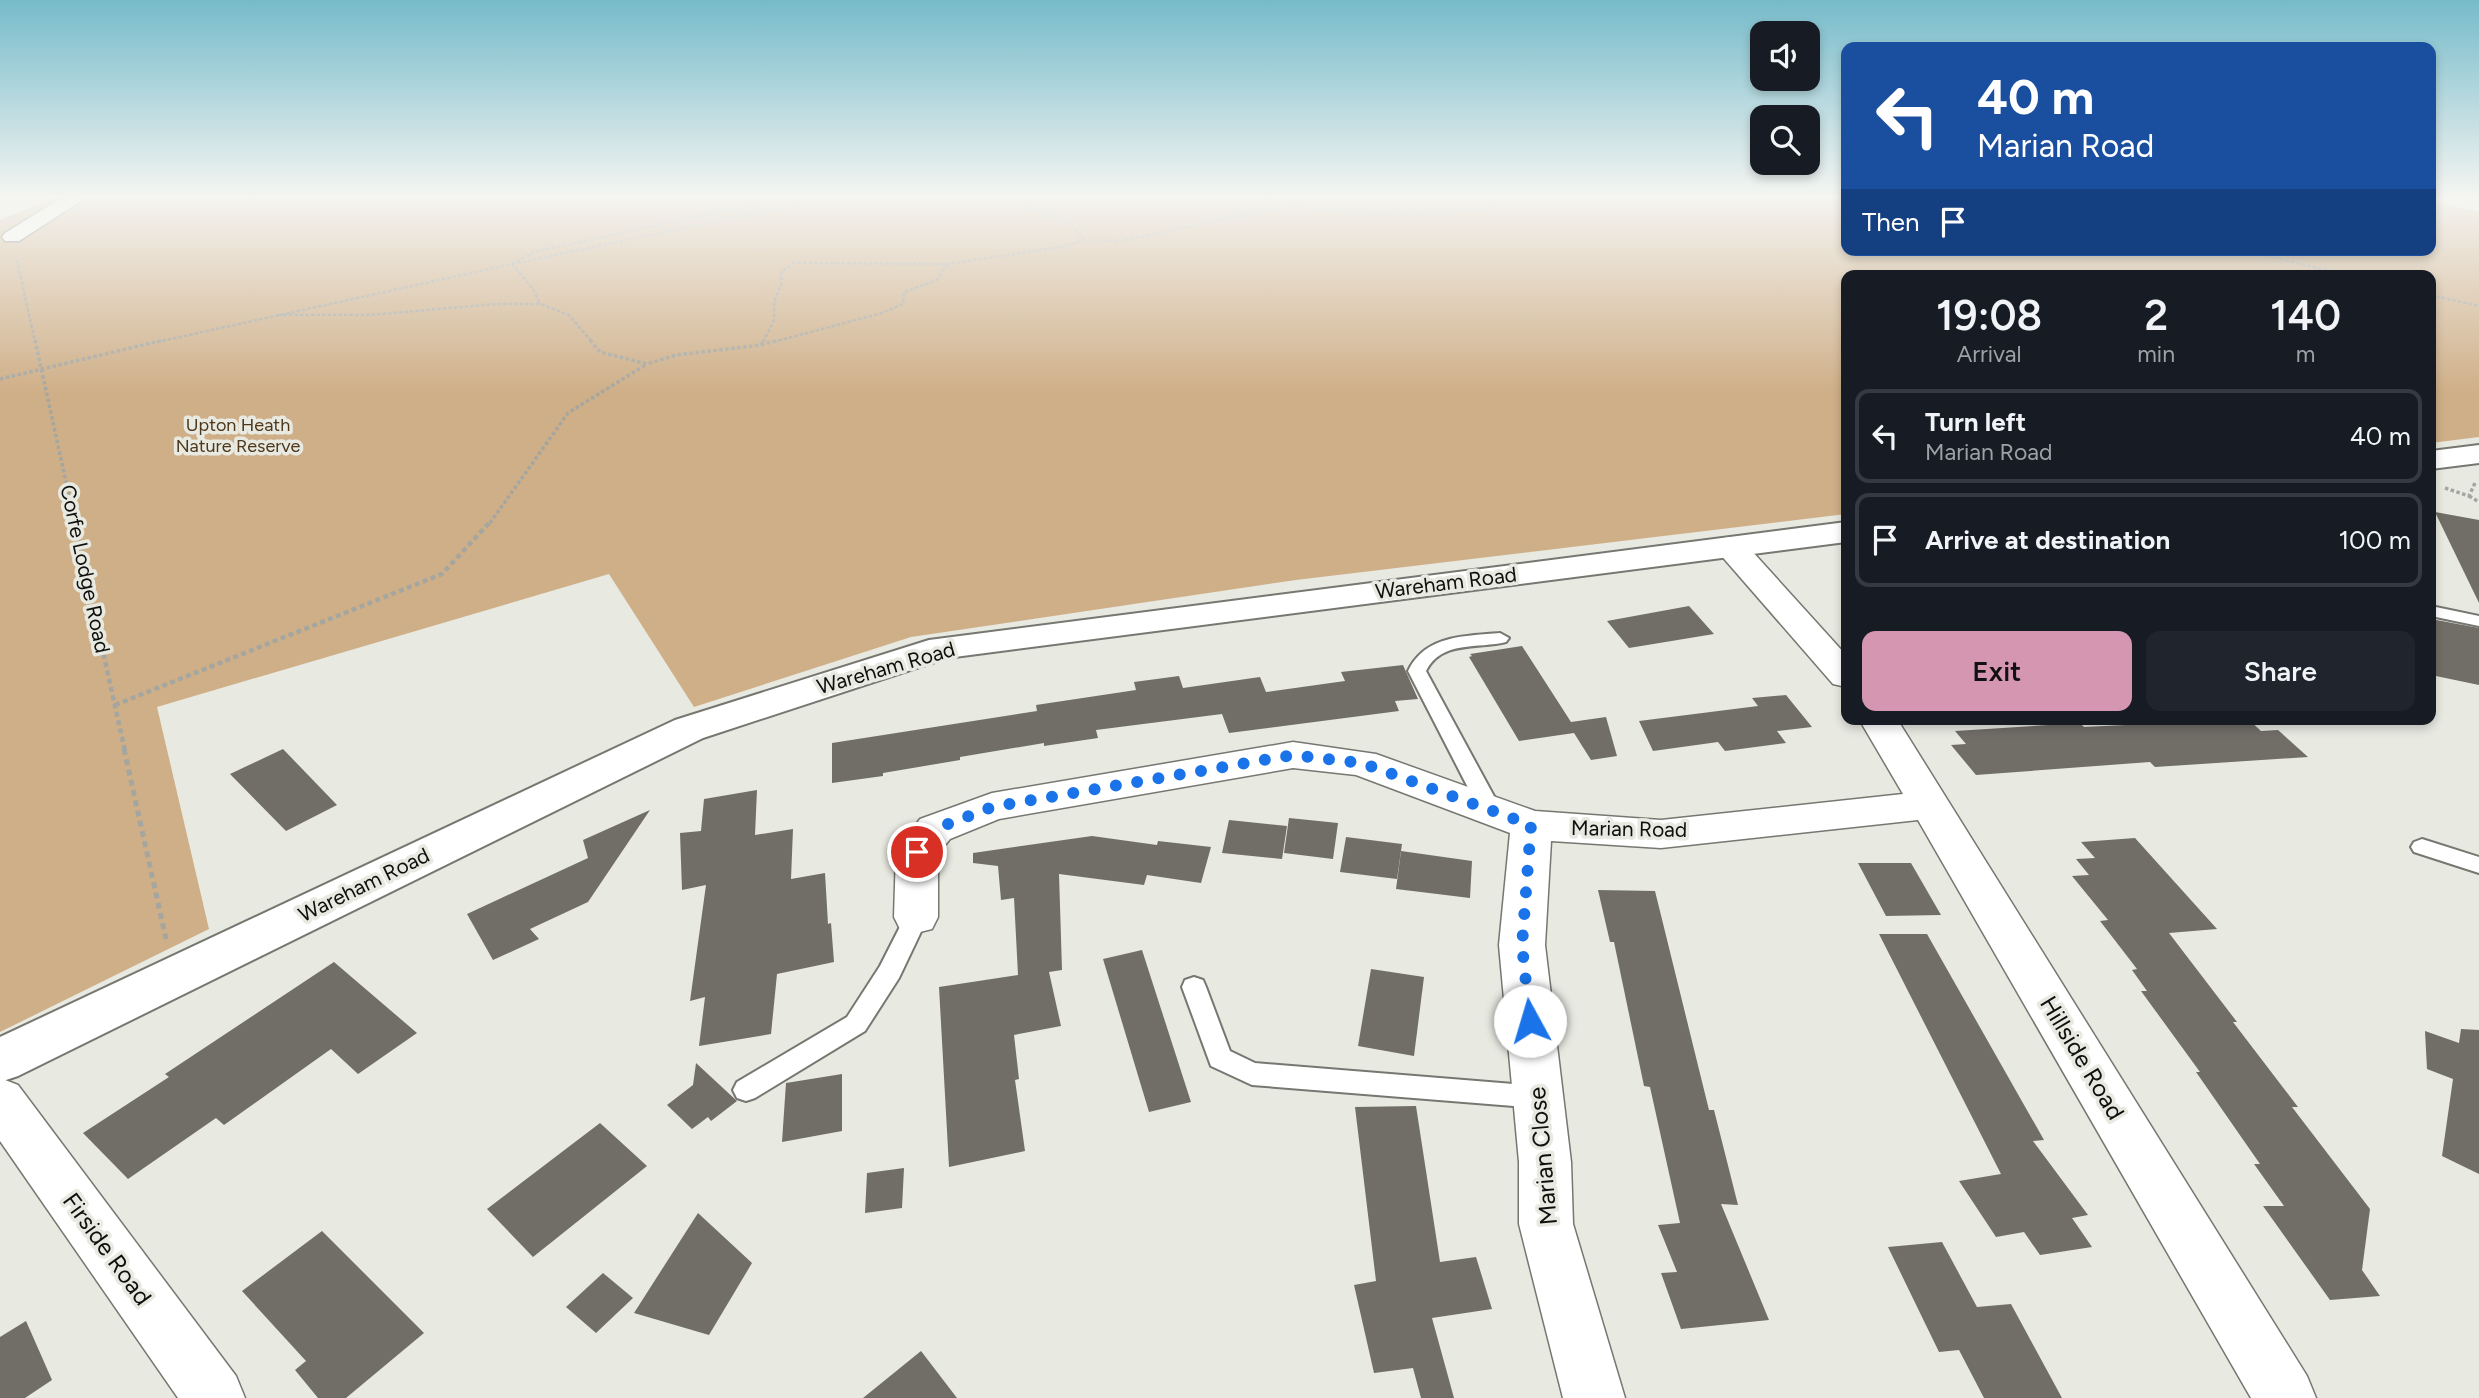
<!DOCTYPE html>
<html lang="en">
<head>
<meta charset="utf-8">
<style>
  body { margin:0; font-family:Figtree,sans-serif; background:#20242c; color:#f1f3f6; height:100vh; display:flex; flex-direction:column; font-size:26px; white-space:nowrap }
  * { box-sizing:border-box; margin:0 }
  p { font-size:23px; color:#9ea1a6 }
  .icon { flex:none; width:38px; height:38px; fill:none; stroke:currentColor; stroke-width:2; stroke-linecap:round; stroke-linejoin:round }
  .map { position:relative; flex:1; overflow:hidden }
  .drawer { position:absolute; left:1841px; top:270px; width:595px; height:455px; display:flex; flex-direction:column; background:#171b24; border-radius:14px; box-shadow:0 4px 10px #0003 }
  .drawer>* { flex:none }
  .guide { position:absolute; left:1841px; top:42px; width:595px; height:214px; border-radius:14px; box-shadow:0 4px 10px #0003; background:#1a4fa0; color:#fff; overflow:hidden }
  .buttons { position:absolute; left:1750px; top:21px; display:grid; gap:14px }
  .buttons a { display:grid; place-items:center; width:70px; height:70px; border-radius:14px; background:#171b24; box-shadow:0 4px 10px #0003; font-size:35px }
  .pin { position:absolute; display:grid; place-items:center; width:60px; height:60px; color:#fff; margin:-30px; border:4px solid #fff; border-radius:50%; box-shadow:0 2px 7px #0007 }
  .me { position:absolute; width:77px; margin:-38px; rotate:354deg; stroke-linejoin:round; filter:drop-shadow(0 0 5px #0008) }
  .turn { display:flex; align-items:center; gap:24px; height:147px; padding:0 21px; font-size:32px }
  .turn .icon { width:91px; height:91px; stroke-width:2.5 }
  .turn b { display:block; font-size:49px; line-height:60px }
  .then { display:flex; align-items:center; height:66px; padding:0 21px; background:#0003; gap:14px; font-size:26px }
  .eta { display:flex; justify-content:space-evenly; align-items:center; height:119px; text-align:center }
  .eta b { font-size:42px; font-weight:600; line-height:49px }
  .action { display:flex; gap:14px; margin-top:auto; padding:14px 21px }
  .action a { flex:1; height:80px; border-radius:14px; background:#d596b2; color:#111; font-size:28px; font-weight:600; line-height:80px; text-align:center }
  .action a+a { background:#20242c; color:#f1f3f6 }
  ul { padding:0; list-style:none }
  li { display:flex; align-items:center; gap:21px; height:94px; margin:0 14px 10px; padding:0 7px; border:4px solid #363941; border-radius:14px }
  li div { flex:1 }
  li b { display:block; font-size:26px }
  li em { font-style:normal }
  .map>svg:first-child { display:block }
  .green { fill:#cfaf88 }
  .building { fill:#706e67 }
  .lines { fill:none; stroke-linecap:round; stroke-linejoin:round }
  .service-casing { stroke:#767770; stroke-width:4 }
  .minor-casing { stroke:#767770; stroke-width:3 }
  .tertiary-casing { stroke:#767770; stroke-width:4 }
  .path-far3 { stroke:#a5a69f; stroke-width:2.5; stroke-dasharray:3.5 2; stroke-linecap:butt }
  .path-far2 { stroke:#a5a69f; stroke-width:3.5; stroke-dasharray:3.5 2.5; stroke-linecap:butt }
  .path-far1 { stroke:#a5a69f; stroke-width:4.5; stroke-dasharray:5 3.5; stroke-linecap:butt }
  .path { stroke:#a5a69f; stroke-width:5; stroke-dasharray:6 4.5; stroke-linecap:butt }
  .service { fill:#fff; fill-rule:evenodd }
  .minor { fill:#fff; fill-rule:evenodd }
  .tertiary { fill:#fff; fill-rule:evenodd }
  .route { stroke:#1a73e8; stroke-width:12; stroke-dasharray:0 21.6 }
  .labels { text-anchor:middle; stroke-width:7; stroke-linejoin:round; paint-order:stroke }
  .far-park-label { font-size:18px; fill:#4d3619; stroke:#e8e9e1 }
  .street-label { font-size:21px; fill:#0f0f0d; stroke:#e8e9e1 }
  .near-street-label { font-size:24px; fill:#0f0f0d; stroke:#e8e9e1 }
</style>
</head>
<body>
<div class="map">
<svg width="2479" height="1398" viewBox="0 0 2479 1398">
  <rect width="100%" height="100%" fill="#e8e9e1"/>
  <!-- green -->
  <path class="green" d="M 56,197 L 1846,197 L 1846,250 L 2431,250 L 2431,202 L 2479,211 L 2479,437 L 2431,443 L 2431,275 L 1846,275 L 1846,514 L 1296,580 L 911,637 L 694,707 L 609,574 L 157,707 L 209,929 L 0,1032 L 0,220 Z"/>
  <!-- building -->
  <g class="building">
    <path d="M 2435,512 L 2479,520 L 2479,603 Z"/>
    <path d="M 1689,606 L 1714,634 L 1629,648 L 1607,621 Z"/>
    <path d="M 2431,619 L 2479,628 L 2479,685 L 2431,675 Z"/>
    <path d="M 1522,646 L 1571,722 L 1606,717 L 1617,756 L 1591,760 L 1574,733 L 1519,741 L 1469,657 L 1472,656 L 1470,654 Z"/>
    <path d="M 1403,665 L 1418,699 L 1395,701 L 1399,711 L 1229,733 L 1222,714 L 1096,730 L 1098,738 L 1044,746 L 1044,743 L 960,757 L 960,760 L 883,773 L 883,776 L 832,783 L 832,743 L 1037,711 L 1036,705 L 1136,690 L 1134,682 L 1179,676 L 1183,688 L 1260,677 L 1266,692 L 1345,681 L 1341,672 Z"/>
    <path d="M 1786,695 L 1812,727 L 1777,731 L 1786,743 L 1725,751 L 1718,742 L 1653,751 L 1639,721 L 1758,706 L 1752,698 Z"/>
    <path d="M 2248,719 L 2261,731 L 2278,730 L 2308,757 L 2155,767 L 2150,762 L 1976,775 L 1951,745 L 1966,744 L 1955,731 L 2080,723 L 2084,727 Z"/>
    <path d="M 283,749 L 337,805 L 286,831 L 230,774 Z"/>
    <path d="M 757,790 L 755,835 L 793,829 L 791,879 L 825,873 L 828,924 L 831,923 L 834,962 L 777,974 L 771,1034 L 699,1046 L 705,997 L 690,1001 L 706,885 L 682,890 L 680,833 L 701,831 L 704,799 Z"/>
    <path d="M 650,810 L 588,902 L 530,929 L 539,939 L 493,960 L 467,914 L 588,858 L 583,840 Z"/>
    <path d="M 1289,818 L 1338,823 L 1333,859 L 1284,853 Z"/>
    <path d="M 1229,820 L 1287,826 L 1282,859 L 1222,853 Z"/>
    <path d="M 1092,836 L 1157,845 L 1158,841 L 1211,847 L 1201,883 L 1147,875 L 1144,885 L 1059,874 L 1062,970 L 1049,972 L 1061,1026 L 1014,1035 L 1019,1079 L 1015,1080 L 1025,1151 L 949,1167 L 939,987 L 1018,975 L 1014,898 L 1001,900 L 998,866 L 973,863 L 973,853 Z"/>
    <path d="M 1346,837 L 1402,844 L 1397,879 L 1340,872 Z"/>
    <path d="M 2135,838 L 2217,929 L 2169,933 L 2237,1022 L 2233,1022 L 2298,1107 L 2292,1107 L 2370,1209 L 2362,1270 L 2380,1296 L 2330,1300 L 2263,1206 L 2284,1206 L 2254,1164 L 2260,1164 L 2196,1072 L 2200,1072 L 2141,991 L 2147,991 L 2132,970 L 2137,969 L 2100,921 L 2108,920 L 2072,876 L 2089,875 L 2076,859 L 2095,858 L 2081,842 Z"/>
    <path d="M 1401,851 L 1472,861 L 1470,898 L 1396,889 Z"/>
    <path d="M 1858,863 L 1911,863 L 1941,915 L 1886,916 Z"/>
    <path d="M 1598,890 L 1655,891 L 1709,1110 L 1714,1110 L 1738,1205 L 1721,1204 L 1769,1320 L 1681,1329 L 1661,1273 L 1677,1272 L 1658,1225 L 1680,1223 L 1650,1087 L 1644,1086 L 1614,942 L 1610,942 Z"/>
    <path d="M 1879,934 L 1927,934 L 2044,1140 L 2033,1141 L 2088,1215 L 2072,1218 L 2092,1247 L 2040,1255 L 2024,1232 L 1996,1237 L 1959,1181 L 2001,1174 Z"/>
    <path d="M 1142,950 L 1191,1102 L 1149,1112 L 1103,959 Z"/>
    <path d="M 334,962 L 417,1033 L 358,1074 L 331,1049 L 224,1125 L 216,1118 L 128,1179 L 83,1133 L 169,1077 L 165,1074 Z"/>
    <path d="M 1371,969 L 1424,977 L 1414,1056 L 1358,1046 Z"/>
    <path d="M 2461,1029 L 2479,1030 L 2479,1174 L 2442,1156 L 2453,1079 L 2427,1069 L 2425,1031 L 2459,1043 Z"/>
    <path d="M 696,1063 L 737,1101 L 711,1121 L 708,1117 L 692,1129 L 667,1105 L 693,1085 Z"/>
    <path d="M 842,1074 L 842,1131 L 782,1142 L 786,1083 Z"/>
    <path d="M 1416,1106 L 1440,1262 L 1476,1257 L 1492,1309 L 1432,1318 L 1454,1398 L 1421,1398 L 1413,1368 L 1374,1373 L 1354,1285 L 1376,1281 L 1355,1107 Z"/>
    <path d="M 600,1123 L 647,1166 L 533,1257 L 487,1209 Z"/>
    <path d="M 904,1168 L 902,1208 L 865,1213 L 867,1173 Z"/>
    <path d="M 698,1213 L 752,1263 L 709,1335 L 634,1313 Z"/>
    <path d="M 322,1231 L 424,1333 L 346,1398 L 318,1398 L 295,1370 L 306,1361 L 242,1291 Z"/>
    <path d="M 1942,1242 L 1977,1307 L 2011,1304 L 2062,1398 L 1984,1398 L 1959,1350 L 1939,1352 L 1888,1247 Z"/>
    <path d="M 603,1273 L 633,1298 L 596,1333 L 566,1307 Z"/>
    <path d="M 26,1321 L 52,1380 L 25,1398 L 0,1398 L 0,1337 Z"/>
    <path d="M 921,1351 L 957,1398 L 863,1398 Z"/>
  </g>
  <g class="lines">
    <!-- service casing -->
    <g class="service-casing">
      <g id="service">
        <path d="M 2431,606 L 2479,616 L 2479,626 L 2431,616 Z"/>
        <path d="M 1500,633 L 1509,638 L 1506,642 C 1479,649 1441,640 1426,671 L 1502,811 L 1499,816 L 1491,818 L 1483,816 L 1480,811 L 1408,671 C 1425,635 1465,636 1500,633 Z"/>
        <path d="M 2422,839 L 2479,857 L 2479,873 L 2414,852 L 2411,847 L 2414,842 Z"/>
        <path d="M 916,908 L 924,911 L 928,917 L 899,978 L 865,1031 L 755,1098 L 746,1101 L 737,1098 L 733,1090 L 737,1082 L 847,1017 L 880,966 L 908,911 Z"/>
        <path d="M 1194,977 L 1203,980 L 1206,987 L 1230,1051 L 1255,1063 L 1537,1086 L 1546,1089 L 1550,1097 L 1546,1105 L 1537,1108 L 1252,1085 L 1211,1066 L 1182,987 L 1185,980 Z"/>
      </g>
    </g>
    <!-- minor casing -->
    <g class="minor-casing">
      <g id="minor">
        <path d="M 63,197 L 87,197 L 19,241 L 5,241 L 2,237 L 5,233 Z"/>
        <path d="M 1730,537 L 1741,539 L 1846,655 L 1846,687 L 1833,684 L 1719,553 L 1714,546 L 1719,539 Z"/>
        <path d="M 1859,719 L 1897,719 L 2307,1376 L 2316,1398 L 2251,1398 L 1918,820 L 1661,848 L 1551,841 L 1545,945 L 1571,1162 L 1573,1224 L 1625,1398 L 1563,1398 L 1519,1224 L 1519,1162 L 1499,945 L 1510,833 L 1356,775 L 1293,768 L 999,819 L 950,839 L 938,854 L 938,917 L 932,929 L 916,933 L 900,929 L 894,917 L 896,852 L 920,819 L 992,793 L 1293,742 L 1376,754 L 1535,811 L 1661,820 L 1903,794 Z"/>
        <path d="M 0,1078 L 18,1085 L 236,1376 L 245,1398 L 178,1398 L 0,1141 Z"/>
      </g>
    </g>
    <!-- tertiary casing -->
    <g class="tertiary-casing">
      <g id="tertiary">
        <path d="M 2479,445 L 2479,463 L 2431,469 L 2431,451 Z"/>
        <path d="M 1846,522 L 1846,542 L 947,658 L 703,738 L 18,1076 L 0,1082 L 0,1037 L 675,720 L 929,640 Z"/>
      </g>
    </g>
    <!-- path-far3 -->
    <g class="path-far3">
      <path d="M 1011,197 L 1071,226 L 1085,240 L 1119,241 L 1304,203 L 1315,197"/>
      <path d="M 1301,205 C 1380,221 1456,215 1535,197"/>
      <path d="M 2243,250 L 2346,275"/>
      <path d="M 17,260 L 35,342"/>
      <path d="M 517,263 L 831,197"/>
      <path d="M 512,264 L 533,289 L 540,304"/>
      <path d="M 2431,295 L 2479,306"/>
      <path d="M 278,315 L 370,315 L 495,304 L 540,304 L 569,315 L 592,342"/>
      <path d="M 157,342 L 512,264 L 534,252 L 785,197"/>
      <path d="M 763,342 L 774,320 L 774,302 L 782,282 L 781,272 L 794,263 L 947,264 L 1061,247 L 1085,240"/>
      <path d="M 773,342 L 882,313 L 903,304 L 904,292 L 937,280 L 947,264"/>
    </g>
    <!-- path-far2 -->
    <g class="path-far2">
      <path d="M 35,340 L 75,523"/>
      <path d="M 590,340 L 600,352 L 647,364 L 676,355 L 761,345 L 779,340"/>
      <path d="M 761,345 L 764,340"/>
      <path d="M 0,379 L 164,340"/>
      <path d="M 2445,488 L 2469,496 L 2475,483"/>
      <path d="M 2469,496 L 2479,502"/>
      <path d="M 490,523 L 568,413 L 647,364"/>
    </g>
    <!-- path-far1 -->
    <g class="path-far1">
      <path d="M 74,521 L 125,751"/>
      <path d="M 115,705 L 442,574 L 491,521"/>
    </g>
    <!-- path -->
    <path class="path" d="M 124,749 L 166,939"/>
    <!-- service -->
    <use href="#service" class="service"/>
    <!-- minor -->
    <use href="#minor" class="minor"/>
    <!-- tertiary -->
    <use href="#tertiary" class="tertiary"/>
  </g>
  <!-- sky -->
  <linearGradient id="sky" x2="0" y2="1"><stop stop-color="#76bbca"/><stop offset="0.5" stop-color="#f5f5f2"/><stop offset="1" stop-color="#f5f5f2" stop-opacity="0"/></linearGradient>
  <rect width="2479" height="393" fill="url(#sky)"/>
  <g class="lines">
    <!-- route -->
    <path class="route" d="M 917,852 L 935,829 L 992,807 L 1293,755 L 1362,763 L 1531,825 L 1522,945 L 1530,1021"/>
  </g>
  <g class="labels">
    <!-- far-park labels -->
    <g class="far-park-label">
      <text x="238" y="431">Upton Heath<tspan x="238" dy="21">Nature Reserve</tspan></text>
    </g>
    <!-- street labels -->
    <g class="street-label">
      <text transform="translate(85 569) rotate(78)" y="7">Corfe Lodge Road</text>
      <text transform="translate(1446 583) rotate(-7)" y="7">Wareham Road</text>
      <text transform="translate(886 668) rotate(-16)" y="7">Wareham Road</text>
      <text transform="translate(1629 829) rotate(1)" y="7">Marian Road</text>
      <text transform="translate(364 885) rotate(-26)" y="7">Wareham Road</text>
    </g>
    <!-- near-street labels -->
    <g class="near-street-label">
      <text transform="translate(2082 1058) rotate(59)" y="8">Hillside Road</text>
      <text transform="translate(1543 1156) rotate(-95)" y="8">Marian Close</text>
      <text transform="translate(107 1249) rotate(54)" y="8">Firside Road</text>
    </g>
  </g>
</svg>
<div class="buttons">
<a><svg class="icon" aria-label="sound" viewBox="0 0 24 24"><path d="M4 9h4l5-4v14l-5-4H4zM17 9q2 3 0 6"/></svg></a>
<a><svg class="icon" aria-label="search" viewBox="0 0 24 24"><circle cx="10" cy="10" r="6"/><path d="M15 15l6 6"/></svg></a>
</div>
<div class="pin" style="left:917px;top:852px;background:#d93025"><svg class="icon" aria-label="arrive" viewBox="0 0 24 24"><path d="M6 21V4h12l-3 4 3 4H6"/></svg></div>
<svg class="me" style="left:1530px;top:1021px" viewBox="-20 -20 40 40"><circle r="19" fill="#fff"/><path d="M0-13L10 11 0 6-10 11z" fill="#1a73e8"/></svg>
<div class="guide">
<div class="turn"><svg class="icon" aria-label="left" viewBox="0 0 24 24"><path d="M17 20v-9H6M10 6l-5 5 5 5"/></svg><div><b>40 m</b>Marian Road</div></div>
<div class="then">Then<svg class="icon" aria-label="arrive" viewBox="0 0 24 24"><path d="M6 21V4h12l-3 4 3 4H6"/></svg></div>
</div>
<section class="drawer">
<div class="eta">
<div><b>19:08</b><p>Arrival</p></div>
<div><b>2</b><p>min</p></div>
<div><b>140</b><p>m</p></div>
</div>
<ul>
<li><svg class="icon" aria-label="left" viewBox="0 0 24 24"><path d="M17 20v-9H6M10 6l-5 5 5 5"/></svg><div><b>Turn left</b><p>Marian Road</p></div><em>40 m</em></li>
<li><svg class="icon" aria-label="arrive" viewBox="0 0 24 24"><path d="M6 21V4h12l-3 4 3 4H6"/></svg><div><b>Arrive at destination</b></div><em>100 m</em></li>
</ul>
<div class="action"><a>Exit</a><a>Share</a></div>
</section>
</div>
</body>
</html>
